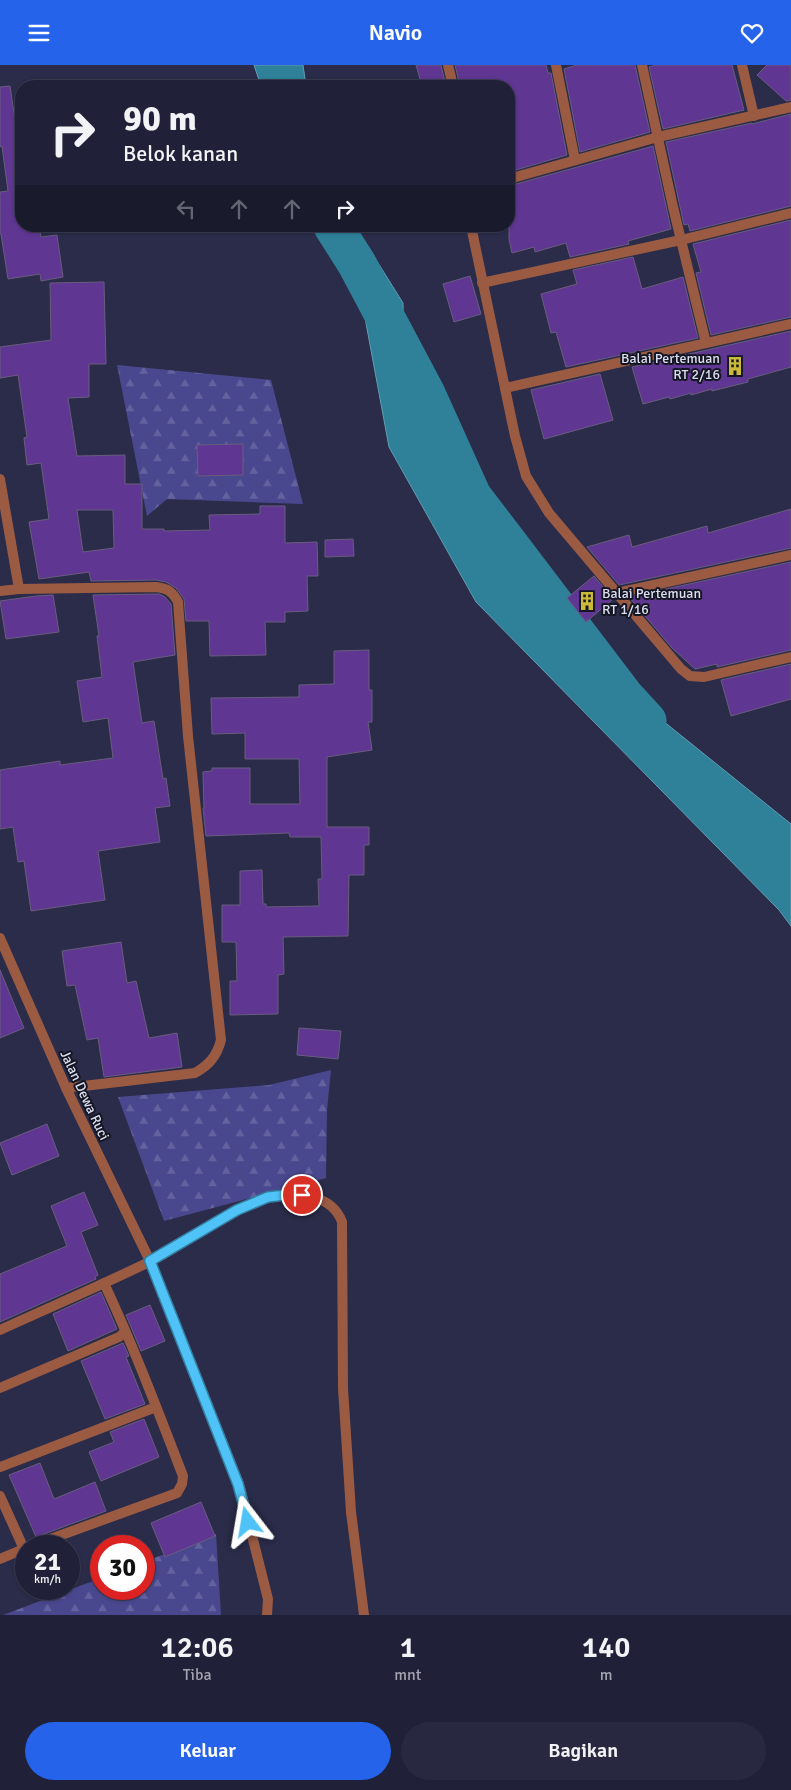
<!DOCTYPE html>
<html lang="id">
<head>
<meta charset="utf-8">
<style>
  body { margin:0; font-family:Signika,sans-serif; background:#282940; color:#f1f3f6; height:100vh; display:flex; flex-direction:column; font-size:19px; white-space:nowrap }
  * { box-sizing:border-box; margin:0 }
  p { font-size:16px; color:#a2a3ae }
  .icon { flex:none; width:28px; height:28px; fill:none; stroke:currentColor; stroke-width:2; stroke-linecap:round; stroke-linejoin:round }
  .map { position:relative; height:1550px; overflow:hidden }
  .sheet { display:flex; flex-direction:column; background:#202138; flex:1 }
  .sheet>* { flex:none }
  .top-card { position:absolute; left:15px; top:15px; width:500px; height:152px; border-radius:20px; box-shadow:0 1px 4px #0004,0 0 0 1px #3d3e53; background:#202138; color:#f1f3f6; overflow:hidden }
  .speed { position:absolute; left:15px; top:1470px; display:flex; gap:10px; font-size:25px; font-weight:700; text-align:center }
  .speed>* { display:grid; place-content:center; width:65px; height:65px; border-radius:50%; background:#202138; box-shadow:0 1px 4px #0004,0 0 0 1px #3d3e53; line-height:1 }
  .speed small { font-size:12px; font-weight:400 }
  .speed .limit { border:8px solid #d22; background:#fff; color:#111 }
  .pin { position:absolute; display:grid; place-items:center; width:42px; height:42px; color:#fff; margin:-21px; border:2px solid #fff; border-radius:50%; box-shadow:0 1px 5px #0007 }
  .me { position:absolute; width:55px; margin:-28px; rotate:346deg; stroke-linejoin:round; filter:drop-shadow(0 0 4px #0008) }
  .turn { display:flex; align-items:center; gap:18px; height:105px; padding:0 25px; font-size:22px }
  .turn .icon { width:65px; height:65px; stroke-width:2.5 }
  .turn b { display:block; font-size:35px; line-height:42px }
  .lanes { display:flex; align-items:center; height:48px; padding:0 25px; background:#0003; justify-content:center; gap:25px; direction:ltr }
  .lanes .off { opacity:.35 }
  .eta { display:flex; justify-content:space-evenly; align-items:center; height:85px; text-align:center }
  .eta b { font-size:30px; font-weight:600; line-height:35px }
  .button { display:flex; gap:10px; margin-top:auto; padding:10px 25px }
  .button a { flex:1; height:58px; border-radius:30px; background:#2563eb; color:#fff; font-size:20px; font-weight:600; line-height:58px; text-align:center }
  .button a+a { background:#282940; color:#f1f3f6 }
  header { display:flex; justify-content:space-between; align-items:center; height:65px; padding:0 25px; background:#2563eb; color:#fff; font-size:22px; font-weight:600 }
  .map>svg:first-child { display:block }
  .forest { fill:url(#forest-firs) }
  .water { fill:#2e8199; stroke:#629db3 }
  .lines { fill:none; stroke-linecap:round; stroke-linejoin:round }
  .river { stroke:#2e8199; stroke-width:39 }
  .building { fill:#5f3691; stroke:#695d7e; fill-rule:evenodd }
  .street { stroke:#9b5b43; stroke-width:10 }
  .route-casing { stroke:#337fa1; stroke-width:12 }
  .route { stroke:#4fc3f7; stroke-width:9 }
  .labels { text-anchor:middle; stroke-width:4; stroke-linejoin:round; paint-order:stroke }
  .poi-label { font-size:14px; fill:#dcdef1; stroke:#151623; text-anchor:end }
  .street-label { font-size:14px; fill:#dcdef1; stroke:#151623 }
</style>
</head>
<body>
<header><svg class="icon" aria-label="menu" viewBox="0 0 24 24"><path d="M4 6h16M4 12h16M4 18h16"/></svg>Navio<svg class="icon" aria-label="heart" viewBox="0 0 24 24"><path d="M12 20l-8-8c-3-5 5-10 8-4 3-6 11-1 8 4z"/></svg></header>
<div class="map">
<svg width="791" height="1550" viewBox="0 0 791 1550">
  <defs>
    <pattern id="forest-firs" width="22" height="20" patternUnits="userSpaceOnUse" patternTransform="scale(1.25)"><rect width="22" height="20" fill="#49488e"/><path d="M5 1l3.5 6h-7zM16 11l3.5 6h-7z" fill="#63629e"/></pattern>
  </defs>
  <rect width="100%" height="100%" fill="#2b2c4a"/>
  <!-- forest -->
  <g class="forest">
    <path d="M 117,300 L 271,315 L 303,439 L 167,434 L 147,451 Z"/>
    <path d="M 331,1005 L 327,1045 L 326,1113 L 164,1156 L 118,1032 L 269,1020 Z"/>
    <path d="M 216,1469 L 221,1550 L 3,1550 L 101,1513 L 101,1524 L 144,1524 L 144,1497 Z"/>
  </g>
  <!-- water -->
  <g class="water">
    <path d="M 254,0 L 303,0 L 306,21 L 261,21 Z"/>
    <path d="M 322,161 L 355,161 L 403,238 L 405,319 L 501,488 L 601,606 L 791,759 L 791,861 L 779,845 L 476,537 L 389,382 L 363,242 Z"/>
  </g>
  <g class="lines">
    <!-- river -->
    <path class="river" d="M 333,161 L 357,199 L 426,329 L 472,431 L 625,632 L 647,656"/>
  </g>
  <!-- building -->
  <g class="building">
    <path d="M 416,0 L 441,0 L 446,21 L 422,21 Z"/>
    <path d="M 455,0 L 546,0 L 548,8 L 551,8 L 567,90 L 509,107 L 509,21 L 460,21 Z"/>
    <path d="M 577,0 L 635,0 L 650,67 L 580,87 L 564,4 Z"/>
    <path d="M 656,0 L 732,0 L 744,45 L 663,64 L 649,2 Z"/>
    <path d="M 767,0 L 791,0 L 791,35 L 786,36 L 757,10 Z"/>
    <path d="M 10,21 L 19,82 L 21,82 L 21,161 L 39,161 L 41,172 L 57,170 L 63,212 L 41,216 L 40,209 L 8,214 L 1,169 L 0,169 L 0,127 L 8,126 L 2,81 L 0,82 L 0,22 Z"/>
    <path d="M 791,49 L 791,141 L 690,166 L 688,159 L 684,160 L 666,77 L 752,58 L 752,59 Z"/>
    <path d="M 653,81 L 671,164 L 628,176 L 629,179 L 570,192 L 566,178 L 535,187 L 534,182 L 512,188 L 509,174 L 509,121 Z"/>
    <path d="M 791,155 L 791,252 L 711,270 L 696,208 L 701,207 L 693,179 Z"/>
    <path d="M 633,192 L 642,224 L 683,212 L 698,273 L 566,302 L 556,267 L 551,268 L 541,229 L 577,219 L 573,205 Z"/>
    <path d="M 470,211 L 481,249 L 454,257 L 443,219 Z"/>
    <path d="M 104,217 L 106,299 L 89,299 L 89,332 L 68,333 L 77,391 L 125,390 L 125,419 L 142,419 L 142,464 L 164,464 L 164,466 L 210,465 L 209,450 L 260,449 L 260,441 L 285,441 L 285,478 L 317,477 L 318,511 L 307,511 L 308,546 L 285,547 L 285,557 L 265,557 L 266,590 L 210,591 L 209,556 L 186,556 L 184,534 L 176,523 L 166,517 L 156,515 L 91,516 L 89,507 L 39,514 L 29,457 L 49,454 L 41,398 L 27,400 L 24,373 L 27,372 L 18,310 L 0,313 L 0,282 L 51,275 L 50,218 ZM 77,445 L 113,445 L 114,483 L 83,487 Z"/>
    <path d="M 791,266 L 791,302 L 748,314 L 748,317 L 712,326 L 712,324 L 691,330 L 691,328 L 670,334 L 669,332 L 643,339 L 632,302 Z"/>
    <path d="M 600,309 L 613,355 L 544,374 L 531,325 Z"/>
    <path d="M 243,379 L 243,410 L 198,411 L 197,380 Z"/>
    <path d="M 791,444 L 791,483 L 619,520 L 587,482 L 629,470 L 632,482 L 707,461 L 708,468 Z"/>
    <path d="M 353,474 L 354,491 L 325,492 L 325,475 Z"/>
    <path d="M 791,497 L 791,585 L 717,602 L 717,599 L 695,604 L 672,583 L 629,532 Z"/>
    <path d="M 594,511 L 613,534 L 586,557 L 567,533 Z"/>
    <path d="M 159,529 L 165,532 L 171,539 L 175,590 L 133,597 L 142,658 L 154,656 L 163,714 L 166,713 L 170,741 L 155,743 L 160,777 L 98,786 L 105,835 L 31,846 L 24,796 L 18,797 L 13,762 L 0,764 L 0,705 L 60,696 L 60,700 L 113,693 L 108,653 L 83,657 L 77,616 L 102,612 L 97,571 L 99,571 L 93,530 Z"/>
    <path d="M 53,530 L 59,567 L 6,574 L 0,536 L 36,531 Z"/>
    <path d="M 369,585 L 369,625 L 372,625 L 372,657 L 368,657 L 372,685 L 327,692 L 327,762 L 369,762 L 369,780 L 364,780 L 364,810 L 349,810 L 348,871 L 283,872 L 284,909 L 278,910 L 278,949 L 230,950 L 230,916 L 237,916 L 236,877 L 222,877 L 222,840 L 240,840 L 240,806 L 262,805 L 263,839 L 266,839 L 266,842 L 319,841 L 318,814 L 322,814 L 321,772 L 290,772 L 289,768 L 206,771 L 203,743 L 204,743 L 203,707 L 212,706 L 212,703 L 250,703 L 250,739 L 300,739 L 299,694 L 245,694 L 245,668 L 212,669 L 211,633 L 299,632 L 299,620 L 334,619 L 334,586 Z"/>
    <path d="M 791,599 L 791,634 L 731,651 L 721,615 Z"/>
    <path d="M 121,877 L 127,918 L 136,916 L 149,973 L 177,968 L 182,1002 L 104,1012 L 98,973 L 87,975 L 75,920 L 67,921 L 62,886 Z"/>
    <path d="M 0,905 L 24,963 L 0,973 Z"/>
    <path d="M 299,963 L 341,966 L 338,994 L 297,990 Z"/>
    <path d="M 47,1059 L 59,1091 L 12,1110 L 0,1078 Z"/>
    <path d="M 84,1127 L 98,1160 L 81,1167 L 98,1210 L 95,1212 L 96,1214 L 0,1257 L 0,1209 L 67,1181 L 51,1141 Z"/>
    <path d="M 101,1227 L 117,1264 L 68,1286 L 53,1249 Z"/>
    <path d="M 150,1240 L 165,1276 L 141,1286 L 126,1250 Z"/>
    <path d="M 123,1278 L 129,1291 L 126,1292 L 145,1339 L 105,1354 L 81,1296 Z"/>
    <path d="M 144,1354 L 159,1392 L 101,1416 L 89,1387 L 114,1377 L 110,1367 Z"/>
    <path d="M 40,1398 L 54,1434 L 95,1417 L 106,1446 L 36,1472 L 9,1410 Z"/>
    <path d="M 201,1437 L 215,1471 L 165,1492 L 151,1458 Z"/>
  </g>
  <g class="lines">
    <!-- street -->
    <g class="street">
      <path d="M 448,0 L 453,21"/>
      <path d="M 556,0 L 575,95"/>
      <path d="M 642,0 L 673,142 L 706,278"/>
      <path d="M 742,0 L 754,51"/>
      <path d="M 509,114 L 658,72 L 791,42"/>
      <path d="M 471,161 L 515,371 L 526,411 L 549,448 L 681,604 L 690,611 L 704,612 L 791,592"/>
      <path d="M 482,218 L 681,175 L 791,148"/>
      <path d="M 505,323 L 791,259"/>
      <path d="M 0,414 L 19,524 L 156,522 C 167,523 173,527 178,537 L 188,671 L 221,975 C 217,991 209,1000 195,1008 L 66,1023"/>
      <path d="M 0,526 L 19,524"/>
      <path d="M 617,528 L 791,490"/>
      <path d="M 0,873 L 66,1023 L 150,1196 L 239,1419 L 268,1534 L 267,1550"/>
      <path d="M 0,1265 C 50,1242 100,1221 149,1197 C 184,1179 216,1154 252,1139 C 258,1136 264,1133 270,1132 C 296,1126 332,1129 342,1157 L 343,1323 L 351,1447 L 364,1550"/>
      <path d="M 0,1323 L 119,1272 L 125,1267"/>
      <path d="M 0,1402 L 156,1342"/>
      <path d="M 0,1431 L 24,1484"/>
      <path d="M 31,1481 L 177,1428 L 182,1419 L 183,1411 C 158,1346 133,1280 104,1218"/>
      <path d="M 0,1494 L 26,1483"/>
    </g>
  </g>
  <g class="lines">
    <!-- route casing -->
    <g class="route-casing">
      <path id="route" d="M 248,1457 L 238,1419 L 150,1196 L 237,1145 L 268,1132 L 286,1130 L 302,1130"/>
    </g>
    <!-- route -->
    <use href="#route" class="route"/>
  </g>
  <!-- icons -->
  <defs>
    <g id="building-bare" transform="scale(1.5)"><path d="M-4-6H4V6H1V3H-1V6H-4ZM-2.5-4.3h1.7v1.8h-1.7ZM.8-4.3h1.7v1.8H.8ZM-2.5-1h1.7V.8h-1.7ZM.8-1h1.7V.8H.8Z" fill="#cbb939" stroke="#151623" stroke-width="2.5" paint-order="stroke"/></g>
  </defs>
  <g fill-rule="evenodd">
    <use href="#building-bare" x="735" y="301"/>
    <use href="#building-bare" x="587" y="536"/>
  </g>
  <g class="labels">
    <!-- poi labels -->
    <g class="poi-label">
      <text x="720" y="298">Balai Pertemuan<tspan x="720" dy="16">RT 2/16</tspan></text>
      <text x="602" y="533" text-anchor="start">Balai Pertemuan<tspan x="602" dy="16">RT 1/16</tspan></text>
    </g>
    <!-- street labels -->
    <g class="street-label">
      <text transform="translate(85 1030) rotate(65)" y="5">Jalan Dewa Ruci</text>
    </g>
  </g>
</svg>
<div class="speed"><div>21<small>km/h</small></div><div class="limit">30</div></div>
<div class="pin" style="left:302px;top:1130px;background:#d93025"><svg class="icon" aria-label="arrive" viewBox="0 0 24 24"><path d="M6 21V4h12l-3 4 3 4H6"/></svg></div>
<svg class="me" style="left:248px;top:1457px" viewBox="-20 -20 40 40"><path d="M0-17L14 15 0 8-14 15z" fill="#4fc3f7" stroke="#fff" stroke-width="4"/></svg>
<div class="top-card">
<div class="turn"><svg class="icon" aria-label="right" viewBox="0 0 24 24"><path d="M7 20v-9h11M14 6l5 5-5 5"/></svg><div><b>90 m</b>Belok kanan</div></div>
<div class="lanes"><svg class="icon off" aria-label="left" viewBox="0 0 24 24"><path d="M17 20v-9H6M10 6l-5 5 5 5"/></svg><svg class="icon off" aria-label="ahead" viewBox="0 0 24 24"><path d="M12 20V5M6 11l6-6 6 6"/></svg><svg class="icon off" aria-label="ahead" viewBox="0 0 24 24"><path d="M12 20V5M6 11l6-6 6 6"/></svg><svg class="icon" aria-label="right" viewBox="0 0 24 24"><path d="M7 20v-9h11M14 6l5 5-5 5"/></svg></div>
</div>
</div>
<section class="sheet">
<div class="eta">
<div><b>12:06</b><p>Tiba</p></div>
<div><b>1</b><p>mnt</p></div>
<div><b>140</b><p>m</p></div>
</div>
<div class="button"><a>Keluar</a><a>Bagikan</a></div>
</section>
</body>
</html>
